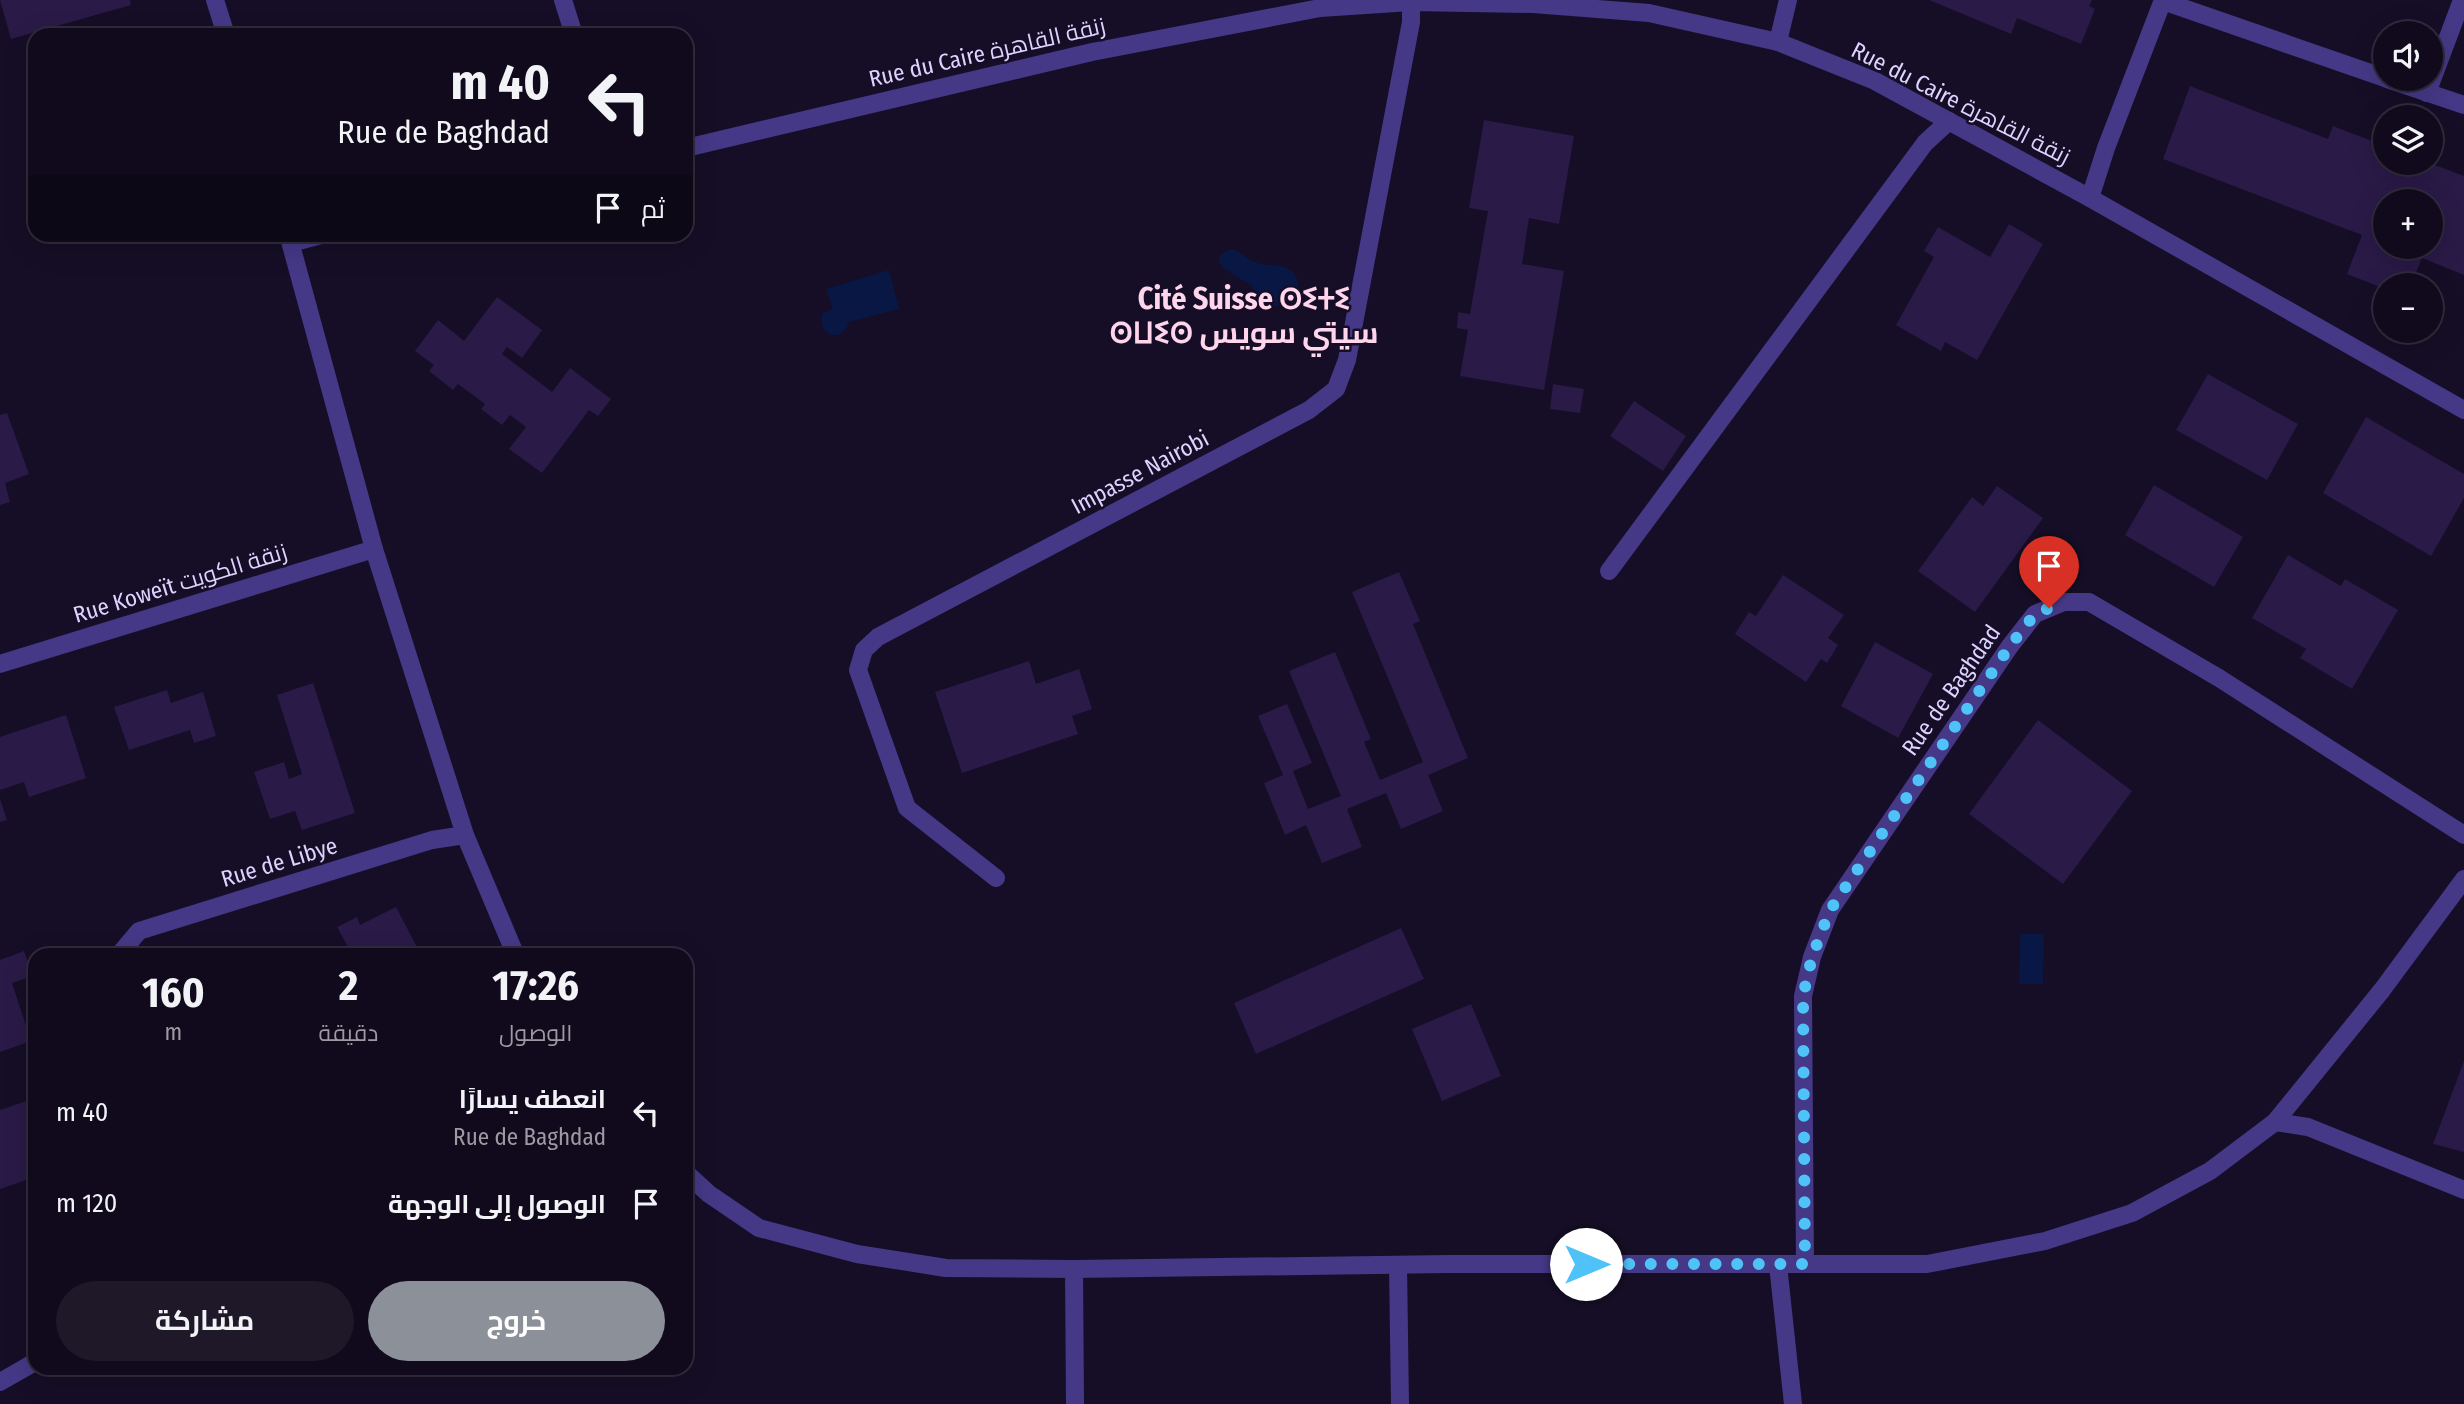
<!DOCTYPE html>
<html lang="ar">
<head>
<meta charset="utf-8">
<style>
  body { margin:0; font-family:"Fira Sans Condensed",Cairo,"Noto Sans Tifinagh",sans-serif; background:#1e1829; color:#f1f3f6; direction:rtl; height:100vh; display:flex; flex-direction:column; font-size:26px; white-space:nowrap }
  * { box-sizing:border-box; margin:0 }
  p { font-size:23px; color:#9c9aa3 }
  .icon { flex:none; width:38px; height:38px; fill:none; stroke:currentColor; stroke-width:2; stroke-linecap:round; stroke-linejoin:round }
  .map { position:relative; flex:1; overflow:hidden; direction:ltr }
  .side { position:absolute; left:28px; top:948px; width:665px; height:427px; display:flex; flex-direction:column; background:#100a1c; border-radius:21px; box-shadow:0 7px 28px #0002,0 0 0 2px #302b3b; direction:rtl }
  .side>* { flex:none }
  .banner { position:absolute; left:28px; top:28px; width:665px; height:214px; border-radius:21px; box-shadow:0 7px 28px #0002,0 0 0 2px #302b3b; direction:rtl; background:#100a1c; color:#f1f3f6; overflow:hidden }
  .controls { position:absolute; left:2373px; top:21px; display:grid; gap:14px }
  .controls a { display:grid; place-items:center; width:70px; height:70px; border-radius:50%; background:#100a1c; box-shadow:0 7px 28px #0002,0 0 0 2px #302b3b; font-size:35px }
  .pin { position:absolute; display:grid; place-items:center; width:60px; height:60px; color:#fff; margin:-72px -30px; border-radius:50% 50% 50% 0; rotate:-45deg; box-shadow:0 0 7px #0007 }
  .pin .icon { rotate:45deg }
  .me { position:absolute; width:77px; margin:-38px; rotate:90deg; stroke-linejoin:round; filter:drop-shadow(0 0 5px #0008) }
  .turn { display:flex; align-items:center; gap:24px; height:147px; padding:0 28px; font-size:32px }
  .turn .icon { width:91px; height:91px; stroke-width:2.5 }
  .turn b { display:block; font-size:49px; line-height:60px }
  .then { display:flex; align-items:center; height:66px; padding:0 28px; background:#0003; gap:14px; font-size:26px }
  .eta { display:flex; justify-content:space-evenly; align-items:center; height:119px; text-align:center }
  .eta b { font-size:42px; font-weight:700; line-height:49px }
  .button { display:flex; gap:14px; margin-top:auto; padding:14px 28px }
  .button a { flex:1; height:80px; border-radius:42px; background:#8c9099; color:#fff; font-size:28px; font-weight:700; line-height:80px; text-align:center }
  .button a+a { background:#1e1829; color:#f1f3f6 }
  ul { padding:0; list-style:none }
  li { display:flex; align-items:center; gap:21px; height:91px; padding:0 28px }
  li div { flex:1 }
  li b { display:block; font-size:26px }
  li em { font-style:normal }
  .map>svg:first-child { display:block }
  .water { fill:#091745 }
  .building { fill:#291a47; fill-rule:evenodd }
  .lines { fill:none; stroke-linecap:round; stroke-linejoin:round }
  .minor { stroke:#453886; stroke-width:18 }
  .route { stroke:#4fc3f7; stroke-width:12; stroke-dasharray:0 21.6 }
  .labels { text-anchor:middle; stroke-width:5; stroke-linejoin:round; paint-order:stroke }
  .street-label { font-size:23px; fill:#ded3ff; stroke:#150e26 }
  .district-label { font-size:30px; font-weight:bold; fill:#ffd5eb; stroke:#150e26 }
</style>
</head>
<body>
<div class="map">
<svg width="2464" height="1404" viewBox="0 0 2464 1404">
  <rect width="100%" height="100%" fill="#150e26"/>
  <!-- water -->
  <g class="water">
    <path d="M 1232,249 C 1241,252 1246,259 1255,262 C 1265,266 1277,264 1287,268 C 1305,276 1301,306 1280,306 C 1267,307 1259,293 1250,285 C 1241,278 1197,260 1232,249 Z"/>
    <path d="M 889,270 L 899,309 L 849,322 C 842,344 818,337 822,314 L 833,308 L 826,289 Z"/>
    <path d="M 2020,934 L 2044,934 L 2043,984 L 2019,984 Z"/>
  </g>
  <!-- building -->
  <g class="building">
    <path d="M 0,0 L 130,0 L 131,5 L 11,39 Z"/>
    <path d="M 1929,0 L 2092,0 L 2089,6 L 2095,9 L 2081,44 L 2017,18 L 2011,34 Z"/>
    <path d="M 2190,86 L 2328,139 L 2333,126 L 2385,146 L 2385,163 L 2430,163 L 2464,176 L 2464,275 L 2422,258 L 2411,285 L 2385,285 L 2385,289 L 2347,274 L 2362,235 L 2163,159 ZM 2385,201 L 2431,201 L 2431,247 L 2385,247 Z"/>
    <path d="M 1484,120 L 1574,136 L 1559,224 L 1529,218 L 1522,264 L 1564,271 L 1544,390 L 1460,376 L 1468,330 L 1457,328 L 1458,312 L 1470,314 L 1488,211 L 1469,208 Z"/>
    <path d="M 2009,224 L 2043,244 L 1977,360 L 1945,342 L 1941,351 L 1896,325 L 1934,257 L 1924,251 L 1938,227 L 1990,257 Z"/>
    <path d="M 497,297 L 542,330 L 522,358 L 507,347 L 502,354 L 552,392 L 570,368 L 611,399 L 598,416 L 589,410 L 542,473 L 509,449 L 526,427 L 510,415 L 502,425 L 481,409 L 485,404 L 458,384 L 453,390 L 429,371 L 434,365 L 415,351 L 438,320 L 464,341 Z"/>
    <path d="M 2208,374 L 2298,424 L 2267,480 L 2176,430 Z"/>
    <path d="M 1553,384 L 1584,389 L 1580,413 L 1550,409 Z"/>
    <path d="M 1634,401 L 1686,436 L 1663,471 L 1610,436 Z"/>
    <path d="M 7,413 L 29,474 L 5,483 L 10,502 L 0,505 L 0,415 Z"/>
    <path d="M 2366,417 L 2464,474 L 2464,498 L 2431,556 L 2323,493 Z"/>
    <path d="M 2154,485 L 2243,537 L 2214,587 L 2125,535 Z"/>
    <path d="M 1997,486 L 2043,518 L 1975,612 L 1918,571 L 1972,497 L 1983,506 Z"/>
    <path d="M 2288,555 L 2341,586 L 2345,579 L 2398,610 L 2352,689 L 2300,658 L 2306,649 L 2252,618 Z"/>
    <path d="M 1399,572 L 1420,621 L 1413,624 L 1468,758 L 1428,775 L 1443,811 L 1401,829 L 1386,793 L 1347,809 L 1362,847 L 1322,863 L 1306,825 L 1285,835 L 1264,783 L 1283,775 L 1258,716 L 1287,704 L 1312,763 L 1293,771 L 1308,809 L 1341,796 L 1289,671 L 1335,652 L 1371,739 L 1364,742 L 1380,780 L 1423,762 L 1352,592 Z"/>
    <path d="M 1783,575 L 1844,615 L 1828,638 L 1838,645 L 1827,663 L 1821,659 L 1806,682 L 1735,634 L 1749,612 L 1756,616 Z"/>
    <path d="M 1875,642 L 1933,674 L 1898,738 L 1841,706 Z"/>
    <path d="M 1029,661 L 1036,684 L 1079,669 L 1092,709 L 1072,716 L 1078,734 L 962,773 L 935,692 Z"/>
    <path d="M 313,683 L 355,813 L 302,830 L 295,811 L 270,819 L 254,772 L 284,762 L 289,779 L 302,774 L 277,695 Z"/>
    <path d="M 167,690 L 171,703 L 203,692 L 216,736 L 194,743 L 190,730 L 129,750 L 114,707 Z"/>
    <path d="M 66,715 L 86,778 L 29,797 L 24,782 L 0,790 L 0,737 Z"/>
    <path d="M 2038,720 L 2132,791 L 2063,884 L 1969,814 Z"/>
    <path d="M 0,799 L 7,820 L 0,822 Z"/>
    <path d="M 396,907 L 419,951 L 410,956 L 353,956 L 337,927 L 357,917 L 360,925 Z"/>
    <path d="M 1401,928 L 1424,979 L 1256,1054 L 1234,1003 Z"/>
    <path d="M 24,951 L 33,976 L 12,983 L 31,1041 L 0,1052 L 0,960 Z"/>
    <path d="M 1471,1004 L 1501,1076 L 1442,1101 L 1412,1029 Z"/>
    <path d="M 2464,1061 L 2464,1152 L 2433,1144 Z"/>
    <path d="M 35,1098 L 35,1177 L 0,1189 L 0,1110 Z"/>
  </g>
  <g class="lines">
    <!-- minor -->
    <g class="minor">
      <path d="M 215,0 L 226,35"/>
      <path d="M 563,0 L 574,35"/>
      <path d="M 2163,1 L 2385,78"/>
      <path d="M 1778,42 L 1788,0"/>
      <path d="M 2387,79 L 2464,105"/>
      <path d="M 2427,93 L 2462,0"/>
      <path d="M 686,148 L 1092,52 L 1320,8 L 1411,2 L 1533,4 L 1649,13 L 1778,42 L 1875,81 L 2090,198 L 2464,410"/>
      <path d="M 2090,198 L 2106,148 L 2163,0"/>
      <path d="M 288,234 L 374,549 L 465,835 L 516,956"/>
      <path d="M 291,243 L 325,234"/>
      <path d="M 1609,571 L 1925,143 L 1949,121"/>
      <path d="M 0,664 L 374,549"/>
      <path d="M 996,878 L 907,808 L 858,670 L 864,650 L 878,637 L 1309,410 L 1336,389 L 1347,360 L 1411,22 L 1411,2"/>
      <path d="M 118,956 L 139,931 L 432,840 L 465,835"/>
      <path d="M 2275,1122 L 2308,1127 L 2464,1190"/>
      <path d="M 686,1173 L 709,1194 L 759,1228 L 857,1254 L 946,1268 L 1074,1269 L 1448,1264 L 1927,1264 L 2045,1241 L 2132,1213 L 2210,1171 L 2275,1122 L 2382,990 L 2464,879"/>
      <path d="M 1805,1264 L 1803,996 L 1812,957 L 1830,910 L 2010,646 L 2035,614 L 2064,602 L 2089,602 L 2219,678 L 2464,835"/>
      <path d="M 1398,1265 L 1400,1404"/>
      <path d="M 1778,1265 L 1793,1404"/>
      <path d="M 1074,1269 L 1075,1404"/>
      <path d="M 0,1382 L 35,1362"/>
    </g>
  </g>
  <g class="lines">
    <!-- route -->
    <path class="route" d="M 1586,1264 L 1805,1264 L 1803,996 L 1812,957 L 1830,910 L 2010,646 L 2035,614 L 2049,608"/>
  </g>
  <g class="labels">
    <!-- street labels -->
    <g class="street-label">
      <text transform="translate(987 52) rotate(-13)" y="8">Rue du Caire زنقة القاهرة</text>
      <text transform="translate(1961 103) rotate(27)" y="8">Rue du Caire زنقة القاهرة</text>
      <text transform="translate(1140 472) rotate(-28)" y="8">Impasse Nairobi</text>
      <text transform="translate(180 583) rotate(-17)" y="8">Rue Koweït زنقة الكويت</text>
      <text transform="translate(1951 690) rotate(-55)" y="8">Rue de Baghdad</text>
      <text transform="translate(279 862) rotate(-17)" y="8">Rue de Libye</text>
    </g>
    <!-- district labels -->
    <g class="district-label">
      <text x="1244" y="309">Cité Suisse ⵙⵉⵜⵉ<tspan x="1244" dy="34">ⵙⵡⵉⵙ سيتي سويس</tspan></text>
    </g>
  </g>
</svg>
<div class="controls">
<a><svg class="icon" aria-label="sound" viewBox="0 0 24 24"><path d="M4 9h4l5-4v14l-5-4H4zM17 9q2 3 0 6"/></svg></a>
<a><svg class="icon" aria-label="layers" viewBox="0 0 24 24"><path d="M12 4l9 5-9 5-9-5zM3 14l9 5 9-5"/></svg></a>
<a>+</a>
<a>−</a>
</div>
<div class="pin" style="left:2049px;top:608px;background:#d93025"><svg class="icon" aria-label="arrive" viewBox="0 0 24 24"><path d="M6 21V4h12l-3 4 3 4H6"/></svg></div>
<svg class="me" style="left:1586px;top:1264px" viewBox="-20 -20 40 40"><circle r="19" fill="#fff"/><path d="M0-13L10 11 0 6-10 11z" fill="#4fc3f7"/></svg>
<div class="banner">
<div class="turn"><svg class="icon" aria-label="left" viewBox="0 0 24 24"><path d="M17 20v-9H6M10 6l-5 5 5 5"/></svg><div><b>40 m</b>Rue de Baghdad</div></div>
<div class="then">ثم<svg class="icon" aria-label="arrive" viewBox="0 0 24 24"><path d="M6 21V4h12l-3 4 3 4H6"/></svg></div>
</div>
<section class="side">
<div class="eta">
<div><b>17:26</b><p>الوصول</p></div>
<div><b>2</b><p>دقيقة</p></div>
<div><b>160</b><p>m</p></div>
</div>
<ul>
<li><svg class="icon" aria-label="left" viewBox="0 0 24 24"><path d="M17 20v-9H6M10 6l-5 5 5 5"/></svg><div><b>انعطف يسارًا</b><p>Rue de Baghdad</p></div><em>40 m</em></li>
<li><svg class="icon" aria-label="arrive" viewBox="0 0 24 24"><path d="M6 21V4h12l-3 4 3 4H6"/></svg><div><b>الوصول إلى الوجهة</b></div><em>120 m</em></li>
</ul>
<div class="button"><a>خروج</a><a>مشاركة</a></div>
</section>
</div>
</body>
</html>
